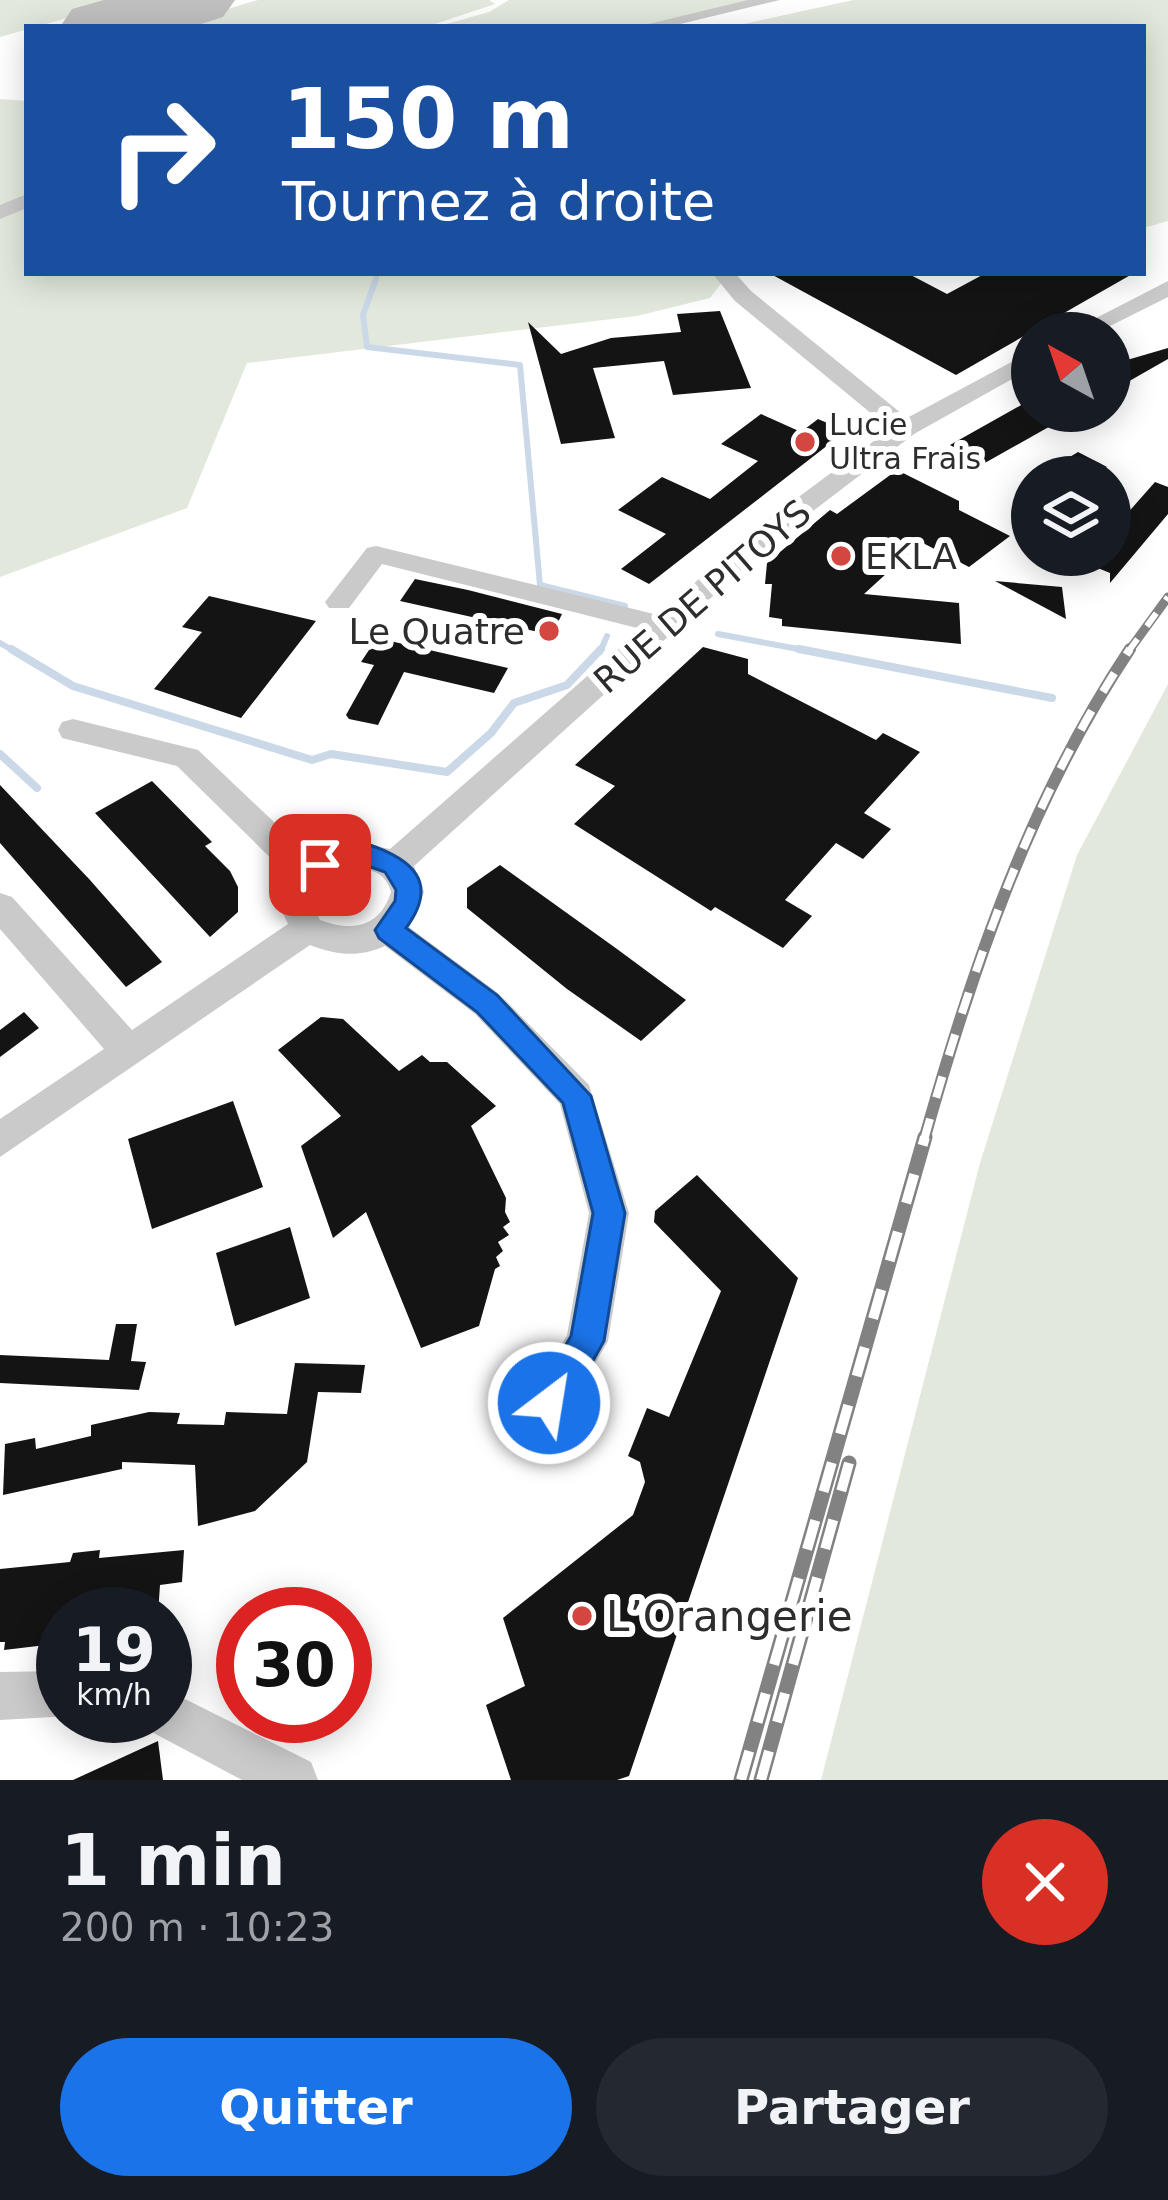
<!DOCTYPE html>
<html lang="fr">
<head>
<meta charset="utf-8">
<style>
  body { margin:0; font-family:"DejaVu Sans",sans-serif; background:#242831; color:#f1f3f6; height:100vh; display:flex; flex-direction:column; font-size:45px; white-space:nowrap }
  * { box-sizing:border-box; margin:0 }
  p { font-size:39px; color:#9ea1a6 }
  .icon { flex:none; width:66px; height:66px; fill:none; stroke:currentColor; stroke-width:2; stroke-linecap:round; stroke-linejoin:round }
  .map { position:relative; height:1780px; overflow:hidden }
  .side { display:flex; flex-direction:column; background:#171b24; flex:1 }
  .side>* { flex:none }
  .hud { position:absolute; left:24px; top:24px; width:1122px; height:252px; border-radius:0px; box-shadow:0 6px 30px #0003; background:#1a4fa0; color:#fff; overflow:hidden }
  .needle { width:78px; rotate:320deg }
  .tools { position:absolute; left:1011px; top:312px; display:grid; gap:24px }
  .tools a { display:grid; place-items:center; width:120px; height:120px; border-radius:50%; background:#171b24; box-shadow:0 6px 30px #0003; font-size:60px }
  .speed { position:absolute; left:36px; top:1587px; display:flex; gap:24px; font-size:60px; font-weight:700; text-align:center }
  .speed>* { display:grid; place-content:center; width:156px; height:156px; border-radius:50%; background:#171b24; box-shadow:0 6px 30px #0003; line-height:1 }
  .speed small { font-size:30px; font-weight:400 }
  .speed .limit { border:18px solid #d22; background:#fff; color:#111 }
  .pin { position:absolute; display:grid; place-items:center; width:102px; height:102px; color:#fff; margin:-51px; border-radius:24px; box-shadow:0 6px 18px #0006 }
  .me { position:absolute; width:132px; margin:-66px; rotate:31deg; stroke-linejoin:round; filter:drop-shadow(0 0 9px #0008) }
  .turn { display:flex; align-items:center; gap:42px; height:252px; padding:0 60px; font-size:54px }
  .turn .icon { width:156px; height:156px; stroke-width:2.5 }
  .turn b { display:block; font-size:84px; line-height:102px }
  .round { display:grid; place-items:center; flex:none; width:126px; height:126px; border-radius:63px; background:#242831 }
  .headline { display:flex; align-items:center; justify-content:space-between; height:204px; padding:0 60px }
  h1 { font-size:72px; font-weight:700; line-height:90px }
  .primary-button { display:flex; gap:24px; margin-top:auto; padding:24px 60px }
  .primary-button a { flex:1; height:138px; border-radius:72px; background:#1a73e8; color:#fff; font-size:48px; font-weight:700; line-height:138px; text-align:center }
  .primary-button a+a { background:#242831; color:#f1f3f6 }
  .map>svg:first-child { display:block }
  .green { fill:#e2e9dc }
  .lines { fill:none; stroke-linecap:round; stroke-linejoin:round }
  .stream-far2 { stroke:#cad8e8; stroke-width:4.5 }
  .stream-far1 { stroke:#cad8e8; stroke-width:6 }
  .stream { stroke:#cad8e8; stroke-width:8 }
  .runway { fill:#c0c0c0; fill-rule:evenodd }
  .building { fill:#141414 }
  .minor { fill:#cacaca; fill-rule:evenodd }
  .rail-far2-casing { stroke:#828282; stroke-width:9 }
  .rail-far1-casing { stroke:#828282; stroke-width:12 }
  .rail-casing { stroke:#828282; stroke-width:15 }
  .rail-far2 { stroke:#fff; stroke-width:6; stroke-dasharray:16; stroke-linecap:butt }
  .rail-far1 { stroke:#fff; stroke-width:8; stroke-dasharray:22; stroke-linecap:butt }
  .rail { stroke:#fff; stroke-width:10; stroke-dasharray:30; stroke-linecap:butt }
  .route { fill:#1a73e8; stroke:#114b97; stroke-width:3 }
  .poi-dot { fill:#d44640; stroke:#fff; stroke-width:4.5 }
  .labels { text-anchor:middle; stroke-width:12; stroke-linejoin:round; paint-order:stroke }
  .far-poi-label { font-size:30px; fill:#2d2d2d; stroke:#fff; text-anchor:start }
  .poi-label { font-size:36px; fill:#2d2d2d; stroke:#fff; text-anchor:start }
  .street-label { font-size:36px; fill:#2d2d2d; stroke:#fff }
  .near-poi-label { font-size:42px; fill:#2d2d2d; stroke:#fff; text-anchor:start }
</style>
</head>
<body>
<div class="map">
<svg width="1168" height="1780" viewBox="0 0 1168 1780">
  <rect width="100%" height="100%" fill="#fff"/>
  <!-- green -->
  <g class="green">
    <path d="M 0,0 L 131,0 L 0,37 Z"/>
    <path d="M 258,0 L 489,0 L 495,4 L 426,27 L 167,27 Z"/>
    <path d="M 509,0 L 767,0 L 639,27 L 436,27 L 489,12 Z"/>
    <path d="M 853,0 L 1168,0 L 1168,221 L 1143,228 L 1143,27 L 730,27 Z"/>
    <path d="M 0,99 L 27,101 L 27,198 L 0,211 Z"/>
    <path d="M 27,204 L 27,273 L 729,273 L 710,298 L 637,316 L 247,363 L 187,508 L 0,577 L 0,217 Z"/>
    <path d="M 1168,684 L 1168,1780 L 821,1780 L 980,1163 L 1077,855 Z"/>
  </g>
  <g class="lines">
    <!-- stream-far2 -->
    <path class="stream-far2" d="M 375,282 L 378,273"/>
    <!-- stream-far1 -->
    <g class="stream-far1">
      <path d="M 376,279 L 363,315 L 367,347 L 520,365 L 540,585 L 625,606"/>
      <path d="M 718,634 L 814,652"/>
      <path d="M 0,643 L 16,652"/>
      <path d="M 600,652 L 607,636"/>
    </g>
    <!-- stream -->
    <g class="stream">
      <path d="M 11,649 L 73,686 L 312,760 L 331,754 L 447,772 L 491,733 L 514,703 L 567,685 L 601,649"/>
      <path d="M 799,649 L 1052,698"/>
      <path d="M 0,754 L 37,788"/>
    </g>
    <!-- runway -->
    <path class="runway" d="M 104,0 L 235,0 L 223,17 L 192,27 L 60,27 L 72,9 Z"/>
  </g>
  <!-- building -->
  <g class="building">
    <path d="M 769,273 L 907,273 L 947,294 L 986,273 L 1134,273 L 956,375 Z"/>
    <path d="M 720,311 L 751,388 L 673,395 L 664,361 L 593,368 L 615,438 L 561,444 L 528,322 L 561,354 L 611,338 L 681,332 L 677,314 Z"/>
    <path d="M 1168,348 L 1168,359 L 1110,392 L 1110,365 Z"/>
    <path d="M 1032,399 L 1032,411 L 1077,411 L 983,464 L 950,445 Z"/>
    <path d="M 761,414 L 801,432 L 818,419 L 846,431 L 649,584 L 621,569 L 666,534 L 618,510 L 662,477 L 710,499 L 758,461 L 721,444 Z"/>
    <path d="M 1078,452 L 1107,467 L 1091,477 L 1037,477 Z"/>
    <path d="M 897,470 L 959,501 L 959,510 L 1010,536 L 969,567 L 921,542 L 864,594 L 959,603 L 961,644 L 782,626 L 782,619 L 769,617 L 772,584 L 765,584 L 767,563 L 830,510 L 837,514 Z"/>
    <path d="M 1155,482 L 1168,487 L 1168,514 L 1110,583 L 1110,573 L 1066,555 L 1110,555 L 1110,533 Z"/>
    <path d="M 415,579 L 468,590 L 562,614 L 552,635 L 400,601 Z"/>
    <path d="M 995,581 L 1062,587 L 1066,619 Z"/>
    <path d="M 209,596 L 316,621 L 241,718 L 154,689 L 202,632 L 182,627 Z"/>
    <path d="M 377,638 L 508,668 L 494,693 L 404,672 L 378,725 L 349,719 L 346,715 L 374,665 L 361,662 Z"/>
    <path d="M 703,647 L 748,659 L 748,674 L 876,740 L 883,733 L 920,752 L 864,813 L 891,829 L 863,859 L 836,843 L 785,900 L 812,916 L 783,948 L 715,907 L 711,911 L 574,824 L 615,786 L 575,765 Z"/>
    <path d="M 152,781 L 212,842 L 205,846 L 230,871 L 238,887 L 238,912 L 210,937 L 95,813 Z"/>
    <path d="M 0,785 L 90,880 L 162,962 L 126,987 L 0,843 Z"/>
    <path d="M 500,865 L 617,949 L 686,1000 L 641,1041 L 567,989 L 467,908 L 467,888 Z"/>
    <path d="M 24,1012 L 39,1028 L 0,1057 L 0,1030 Z"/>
    <path d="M 321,1017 L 343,1019 L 399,1071 L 422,1055 L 430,1062 L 447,1062 L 496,1106 L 471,1126 L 506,1198 L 505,1212 L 510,1222 L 503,1227 L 509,1235 L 498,1242 L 503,1251 L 496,1257 L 500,1266 L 495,1269 L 479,1326 L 421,1348 L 366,1212 L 333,1238 L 301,1146 L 341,1116 L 278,1050 Z"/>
    <path d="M 233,1101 L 263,1187 L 152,1229 L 128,1139 Z"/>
    <path d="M 697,1175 L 798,1278 L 629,1776 L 617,1780 L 511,1780 L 486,1705 L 525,1686 L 503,1618 L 633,1515 L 645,1482 L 640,1462 L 628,1456 L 647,1408 L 669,1417 L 721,1291 L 654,1222 L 655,1211 Z"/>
    <path d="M 290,1227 L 310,1298 L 235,1326 L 216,1253 Z"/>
    <path d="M 116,1324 L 137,1324 L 131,1361 L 146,1362 L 139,1390 L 0,1383 L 0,1355 L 109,1360 Z"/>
    <path d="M 295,1363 L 365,1365 L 361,1393 L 318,1392 L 307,1462 L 255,1511 L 198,1526 L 195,1465 L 122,1462 L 122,1469 L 3,1495 L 5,1444 L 35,1438 L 36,1449 L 91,1436 L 91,1425 L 149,1412 L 180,1413 L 177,1424 L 224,1425 L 226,1412 L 287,1414 Z"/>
    <path d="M 100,1550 L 99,1558 L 184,1550 L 182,1582 L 160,1585 L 158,1614 L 63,1614 L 63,1643 L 4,1650 L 5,1642 L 0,1642 L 0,1569 L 70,1562 L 73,1553 Z"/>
    <path d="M 158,1741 L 163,1780 L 73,1780 Z"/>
  </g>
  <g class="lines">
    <!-- minor -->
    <g class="minor">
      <path d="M 748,0 L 780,0 L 668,27 L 636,27 Z"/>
      <path d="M 27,194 L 27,208 L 0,219 L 0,205 Z"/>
      <path d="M 712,273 L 735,273 L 751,291 L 907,418 L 1032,351 L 1032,368 L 914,434 L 775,540 L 414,866 L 424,892 L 409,927 L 499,994 L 589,1085 L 629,1213 L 608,1341 L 564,1418 L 549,1424 L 534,1418 L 528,1403 L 567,1335 L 589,1213 L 560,1104 L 475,1014 L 385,946 C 358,958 337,955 310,945 L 0,1157 L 0,1119 L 104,1049 L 0,929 L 0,893 L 12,897 L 132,1030 L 288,924 L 278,903 L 290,877 L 177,766 L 62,738 L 58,730 L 62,722 L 73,719 L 198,750 L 310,856 L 351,842 L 390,849 L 641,629 L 382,564 L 349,608 L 329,608 L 325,602 L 367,548 L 376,546 L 658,615 L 757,528 L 890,429 L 735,301 ZM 351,866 C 371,870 385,871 391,892 C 380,928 351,932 320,920 L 312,903 L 326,878 Z"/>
      <path d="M 1168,281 L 1168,297 L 1096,333 L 1067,333 Z"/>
      <path d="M 63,1671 L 63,1716 L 70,1716 L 0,1720 L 0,1672 Z"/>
      <path d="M 165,1689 L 311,1762 L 318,1780 L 242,1780 L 148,1730 L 142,1716 L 165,1716 Z"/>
    </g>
    <!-- rail-far2 casing -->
    <g class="rail-far2-casing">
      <path id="rail-far2" d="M 1128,652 L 1168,597"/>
    </g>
    <!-- rail-far1 casing -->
    <g class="rail-far1-casing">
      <path id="rail-far1" d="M 924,1140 C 973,966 1029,801 1130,649"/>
    </g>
    <!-- rail casing -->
    <g class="rail-casing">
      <g id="rail">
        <path d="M 741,1780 L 925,1137"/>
        <path d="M 761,1780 L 849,1463"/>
      </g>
    </g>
    <!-- rail-far2 -->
    <use href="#rail-far2" class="rail-far2"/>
    <!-- rail-far1 -->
    <use href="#rail-far1" class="rail-far1"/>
    <!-- rail -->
    <use href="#rail" class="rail"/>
  </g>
  <!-- route -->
  <path class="route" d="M 367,844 C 412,859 440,882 406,928 L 497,995 L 591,1096 L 625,1213 L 604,1341 L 562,1416 L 549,1421 L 537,1416 L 532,1403 L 571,1336 L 593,1213 L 563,1103 L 477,1012 L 379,938 L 375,930 L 395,901 L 396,890 L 385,872 L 365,865 L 320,875 L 306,865 L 325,850 Z"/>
  <!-- markers -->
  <g class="poi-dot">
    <circle cx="805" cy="442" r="12"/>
    <circle cx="841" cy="556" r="12"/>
    <circle cx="549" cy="631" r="12"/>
    <circle cx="582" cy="1616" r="12"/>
  </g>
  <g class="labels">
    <!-- far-poi labels -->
    <g class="far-poi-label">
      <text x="829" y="435">Lucie<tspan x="829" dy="34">Ultra Frais</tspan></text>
    </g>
    <!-- poi labels -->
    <g class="poi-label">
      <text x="865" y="569">EKLA</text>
      <text x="525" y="644" text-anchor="end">Le Quatre</text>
    </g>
    <!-- street labels -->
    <g class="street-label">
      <text transform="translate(702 596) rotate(-41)" y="13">RUE DE PITOYS</text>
    </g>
    <!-- near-poi labels -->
    <g class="near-poi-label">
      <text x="606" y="1631">L’Orangerie</text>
    </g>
  </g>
</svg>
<div class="tools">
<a><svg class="needle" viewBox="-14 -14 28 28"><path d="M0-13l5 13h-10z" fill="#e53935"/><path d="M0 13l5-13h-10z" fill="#9ea1a6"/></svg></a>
<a><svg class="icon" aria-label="layers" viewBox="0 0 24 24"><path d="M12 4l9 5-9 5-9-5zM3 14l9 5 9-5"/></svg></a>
</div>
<div class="speed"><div>19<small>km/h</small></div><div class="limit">30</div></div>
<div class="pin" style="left:320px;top:865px;background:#d93025"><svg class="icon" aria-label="arrive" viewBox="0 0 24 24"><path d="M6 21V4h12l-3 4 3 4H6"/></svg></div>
<svg class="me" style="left:549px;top:1403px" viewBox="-20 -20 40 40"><circle r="17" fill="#1a73e8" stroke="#fff" stroke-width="3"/><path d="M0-11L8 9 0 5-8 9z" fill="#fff"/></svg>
<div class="hud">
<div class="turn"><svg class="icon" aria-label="right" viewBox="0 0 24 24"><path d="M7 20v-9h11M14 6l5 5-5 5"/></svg><div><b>150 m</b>Tournez à droite</div></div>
</div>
</div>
<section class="side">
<div class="headline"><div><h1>1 min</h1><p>200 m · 10:23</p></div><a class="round" style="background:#d93025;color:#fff"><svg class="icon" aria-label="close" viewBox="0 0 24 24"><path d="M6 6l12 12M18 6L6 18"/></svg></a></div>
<div class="primary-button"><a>Quitter</a><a>Partager</a></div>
</section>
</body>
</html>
